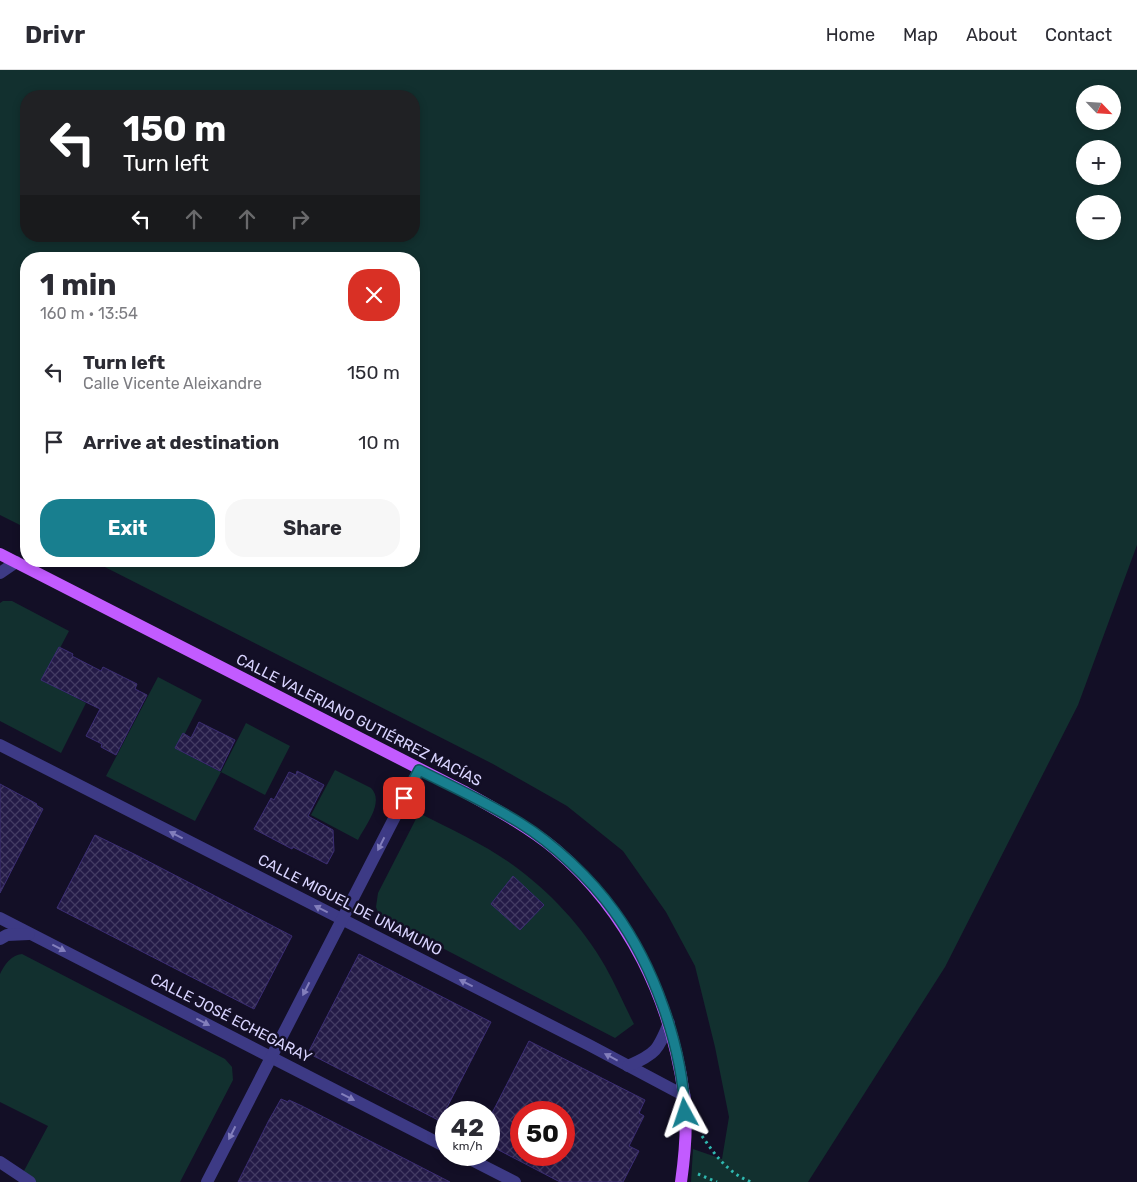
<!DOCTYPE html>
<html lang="en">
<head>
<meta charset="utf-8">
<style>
  body { margin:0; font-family:Rubik,sans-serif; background:#f7f7f7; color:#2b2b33; height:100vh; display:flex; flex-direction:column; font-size:19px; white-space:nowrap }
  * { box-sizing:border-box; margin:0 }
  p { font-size:16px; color:#7c7c81 }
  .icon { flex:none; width:28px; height:28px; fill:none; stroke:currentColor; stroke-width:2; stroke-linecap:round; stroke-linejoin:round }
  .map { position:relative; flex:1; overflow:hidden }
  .panel { position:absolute; left:20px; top:182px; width:400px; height:315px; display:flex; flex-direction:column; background:#fff; border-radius:20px; box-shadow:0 2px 8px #0003 }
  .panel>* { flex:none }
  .banner { position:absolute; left:20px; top:20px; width:400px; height:152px; border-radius:20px; box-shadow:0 2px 8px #0003; background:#202124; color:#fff; overflow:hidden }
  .needle { width:32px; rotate:115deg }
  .fabs { position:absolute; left:1076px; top:15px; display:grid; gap:10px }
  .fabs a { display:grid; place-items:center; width:45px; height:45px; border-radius:50%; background:#fff; box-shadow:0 2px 8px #0003; font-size:25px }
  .speed { position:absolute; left:435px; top:1031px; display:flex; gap:10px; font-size:25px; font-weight:700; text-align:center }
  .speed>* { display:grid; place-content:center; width:65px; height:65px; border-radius:50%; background:#fff; box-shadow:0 2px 8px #0003; line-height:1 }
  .speed small { font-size:12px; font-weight:400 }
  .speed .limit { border:8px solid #d22; background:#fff; color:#111 }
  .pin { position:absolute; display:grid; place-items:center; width:42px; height:42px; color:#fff; margin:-21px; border-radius:10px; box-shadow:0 2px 8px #0006 }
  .me { position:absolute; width:55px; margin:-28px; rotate:355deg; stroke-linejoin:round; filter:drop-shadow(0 0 4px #0008) }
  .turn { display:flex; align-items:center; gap:18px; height:105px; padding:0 20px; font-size:22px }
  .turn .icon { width:65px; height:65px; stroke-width:2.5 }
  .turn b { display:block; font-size:35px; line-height:42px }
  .lanes { display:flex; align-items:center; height:48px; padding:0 20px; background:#0003; justify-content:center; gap:25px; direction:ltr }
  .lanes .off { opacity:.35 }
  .round { display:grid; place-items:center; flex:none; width:52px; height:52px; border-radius:20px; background:#f7f7f7 }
  .summary { display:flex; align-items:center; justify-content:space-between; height:85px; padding:0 20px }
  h1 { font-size:30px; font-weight:700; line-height:38px }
  .action { display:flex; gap:10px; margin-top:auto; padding:10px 20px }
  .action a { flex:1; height:58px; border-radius:20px; background:#187f8f; color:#fff; font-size:20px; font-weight:700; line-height:58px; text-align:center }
  .action a+a { background:#f7f7f7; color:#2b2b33 }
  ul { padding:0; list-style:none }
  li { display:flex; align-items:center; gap:15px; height:70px; padding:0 20px }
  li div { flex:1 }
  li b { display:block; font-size:19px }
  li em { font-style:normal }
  header { display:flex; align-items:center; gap:30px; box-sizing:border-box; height:70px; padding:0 25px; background:#fff; border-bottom:1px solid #e1e1e2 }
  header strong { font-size:24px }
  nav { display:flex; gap:28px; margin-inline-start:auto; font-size:18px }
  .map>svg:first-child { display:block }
  .grass { fill:#12302f; fill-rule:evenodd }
  .building { fill:url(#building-cross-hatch); stroke:#3b2d73; fill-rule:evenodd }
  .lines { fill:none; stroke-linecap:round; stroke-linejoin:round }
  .path { stroke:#2fb8b0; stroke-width:3; stroke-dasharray:2.5 4; stroke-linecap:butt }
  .minor { stroke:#3d3a85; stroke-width:12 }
  .major { stroke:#c25bff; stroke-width:12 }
  .oneway { fill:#837fbc }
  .route-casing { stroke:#10535d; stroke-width:12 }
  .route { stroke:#187f8f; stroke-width:9 }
  .labels { text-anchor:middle; stroke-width:5; stroke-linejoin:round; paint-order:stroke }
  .street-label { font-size:15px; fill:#d9d4ff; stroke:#130f26 }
</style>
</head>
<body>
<header>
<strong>Drivr</strong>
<nav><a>Home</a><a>Map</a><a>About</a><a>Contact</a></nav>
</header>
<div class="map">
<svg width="1137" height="1112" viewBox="0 0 1137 1112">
  <defs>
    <pattern id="building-cross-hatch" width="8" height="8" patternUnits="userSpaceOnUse" patternTransform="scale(1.25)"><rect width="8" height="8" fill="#241b47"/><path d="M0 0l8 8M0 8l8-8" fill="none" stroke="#433b63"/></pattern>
  </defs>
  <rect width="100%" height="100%" fill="#130f26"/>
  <!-- grass -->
  <g class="grass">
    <path d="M 0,0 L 1137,0 L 1137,475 L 1078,635 L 945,897 L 808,1112 L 691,1112 L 693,1079 L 722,1089 L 729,1047 L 715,977 L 695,896 L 666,842 L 623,781 L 567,736 L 493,694 L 93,491 L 414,491 L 414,189 L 26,189 L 26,458 L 0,445 ZM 1085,24 L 1112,24 L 1112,51 L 1085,51 ZM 414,26 L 414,166 L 26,166 L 26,26 ZM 1085,79 L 1112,79 L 1112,106 L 1085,106 ZM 1085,134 L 1112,134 L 1112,161 L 1085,161 Z"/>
    <path d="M 3,531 L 12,531 L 69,561 L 43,610 L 86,633 L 61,683 L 0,651 L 0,533 Z"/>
    <path d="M 158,607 L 202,630 L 177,679 L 221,702 L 246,653 L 290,676 L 265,725 L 221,702 L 195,751 L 106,706 Z"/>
    <path d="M 335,700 L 371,718 C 385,732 365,756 358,770 L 311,745 Z"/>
    <path d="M 419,743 C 450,759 484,774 513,795 C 549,821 583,857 605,896 C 616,915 624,935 634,954 L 615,968 L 379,845 L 376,837 L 378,823 Z"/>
    <path d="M 22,884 L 225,989 L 232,997 L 233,1010 L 180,1112 L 18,1112 L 48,1056 L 0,1032 L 0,904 C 5,894 11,885 22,884 Z"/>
  </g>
  <!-- building -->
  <g class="building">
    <path d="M 59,577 L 73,584 L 72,586 L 101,601 L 103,597 L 137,614 L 135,619 L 147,625 L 116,685 L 101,677 L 102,674 L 86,666 L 100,639 L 41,610 Z"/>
    <path d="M 199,652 L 235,670 L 220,701 L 175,678 L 183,663 L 191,668 Z"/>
    <path d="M 297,701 L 324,715 L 308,746 L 333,760 L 334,781 L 327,794 L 293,777 L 292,779 L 254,759 L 271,728 L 274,730 L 289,702 L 296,705 Z"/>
    <path d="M 0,714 L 37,734 L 36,735 L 43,739 L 0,823 Z"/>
    <path d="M 95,765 L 136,785 L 292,866 L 254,939 L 57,838 Z"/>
    <path d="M 513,806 L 544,835 L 520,860 L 491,834 Z"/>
    <path d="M 359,884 L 491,952 L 440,1051 L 308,983 Z"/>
    <path d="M 529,971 L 645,1030 L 639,1043 L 644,1046 L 629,1076 L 639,1081 L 623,1112 L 560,1112 L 489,1075 L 489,1049 ZM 521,1042 L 564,1042 L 564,1085 L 521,1085 Z"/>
    <path d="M 281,1029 L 288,1032 L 289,1030 L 302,1036 L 450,1112 L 238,1112 L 269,1050 Z"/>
  </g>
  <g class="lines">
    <!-- path -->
    <g class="path">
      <path d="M 702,1066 C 715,1085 728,1103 751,1112"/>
      <path d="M 698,1104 L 717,1112"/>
    </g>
    <!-- minor -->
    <g class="minor">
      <path d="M 0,503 L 16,492"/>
      <path d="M 0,675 L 589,975 L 685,1026"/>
      <path d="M 0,848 L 446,1077"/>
      <path d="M 0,869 L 7,865 L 29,864"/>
      <path d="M 628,996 C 656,984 658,980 669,953"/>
      <path d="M 462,1085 L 515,1112"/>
      <path d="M 0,1092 L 30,1112"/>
      <path d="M 207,1112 L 419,700"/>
    </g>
    <!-- major -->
    <path class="major" d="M 0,484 L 463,721 C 495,739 527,756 555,779 C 629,842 671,930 684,1025 C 688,1054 685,1084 681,1112"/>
  </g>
  <!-- one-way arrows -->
  <defs><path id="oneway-solid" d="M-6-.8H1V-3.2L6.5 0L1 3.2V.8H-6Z" transform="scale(1.25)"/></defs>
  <g class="oneway">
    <use href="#oneway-solid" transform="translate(176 765) rotate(-153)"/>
    <use href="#oneway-solid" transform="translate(381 774) rotate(117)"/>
    <use href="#oneway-solid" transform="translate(321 839) rotate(-153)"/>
    <use href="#oneway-solid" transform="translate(59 878) rotate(27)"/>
    <use href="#oneway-solid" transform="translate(466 913) rotate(-153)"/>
    <use href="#oneway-solid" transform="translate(306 919) rotate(117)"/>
    <use href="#oneway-solid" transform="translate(203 952) rotate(27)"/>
    <use href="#oneway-solid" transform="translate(611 987) rotate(-152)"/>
    <use href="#oneway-solid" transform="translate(348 1027) rotate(27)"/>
    <use href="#oneway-solid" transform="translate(232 1063) rotate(117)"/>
  </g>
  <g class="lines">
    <!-- route casing -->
    <g class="route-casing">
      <path id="route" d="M 404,728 L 419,700 C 453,717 488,733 520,753 C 554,774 591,809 614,841 C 654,896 682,975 685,1043"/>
    </g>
    <!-- route -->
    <use href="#route" class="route"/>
  </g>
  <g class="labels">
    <!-- street labels -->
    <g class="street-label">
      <text transform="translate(359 650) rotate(27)" y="5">CALLE VALERIANO GUTIÉRREZ MACÍAS</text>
      <text transform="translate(350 835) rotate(27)" y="5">CALLE MIGUEL DE UNAMUNO</text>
      <text transform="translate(231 948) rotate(27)" y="5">CALLE JOSÉ ECHEGARAY</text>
    </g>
  </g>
</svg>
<div class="fabs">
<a><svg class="needle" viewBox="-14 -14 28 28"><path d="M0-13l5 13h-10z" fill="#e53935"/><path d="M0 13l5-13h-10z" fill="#7c7c81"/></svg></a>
<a>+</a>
<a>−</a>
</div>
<div class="speed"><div>42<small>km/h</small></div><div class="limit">50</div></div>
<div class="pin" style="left:404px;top:728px;background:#d93025"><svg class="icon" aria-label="arrive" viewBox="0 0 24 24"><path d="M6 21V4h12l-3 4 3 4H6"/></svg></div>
<svg class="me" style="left:685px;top:1043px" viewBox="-20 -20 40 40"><path d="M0-17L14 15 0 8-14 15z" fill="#187f8f" stroke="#fff" stroke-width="4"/></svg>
<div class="banner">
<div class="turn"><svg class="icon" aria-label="left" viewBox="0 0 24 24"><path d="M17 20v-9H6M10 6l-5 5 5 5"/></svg><div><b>150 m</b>Turn left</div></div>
<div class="lanes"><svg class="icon" aria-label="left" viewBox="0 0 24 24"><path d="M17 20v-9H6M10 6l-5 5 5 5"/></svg><svg class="icon off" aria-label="ahead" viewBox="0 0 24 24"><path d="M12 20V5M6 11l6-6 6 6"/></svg><svg class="icon off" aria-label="ahead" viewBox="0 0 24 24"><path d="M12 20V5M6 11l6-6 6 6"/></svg><svg class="icon off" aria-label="right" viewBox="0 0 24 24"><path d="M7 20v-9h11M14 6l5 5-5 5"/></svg></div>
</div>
<section class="panel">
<div class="summary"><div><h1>1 min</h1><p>160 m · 13:54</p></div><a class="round" style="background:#d93025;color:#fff"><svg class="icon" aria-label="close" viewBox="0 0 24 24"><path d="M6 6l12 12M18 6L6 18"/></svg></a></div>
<ul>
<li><svg class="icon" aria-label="left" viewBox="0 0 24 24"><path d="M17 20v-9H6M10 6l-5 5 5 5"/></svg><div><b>Turn left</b><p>Calle Vicente Aleixandre</p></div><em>150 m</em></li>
<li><svg class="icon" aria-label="arrive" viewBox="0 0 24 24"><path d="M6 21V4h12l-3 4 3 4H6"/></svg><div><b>Arrive at destination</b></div><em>10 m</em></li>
</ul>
<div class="action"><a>Exit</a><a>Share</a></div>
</section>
</div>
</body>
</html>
